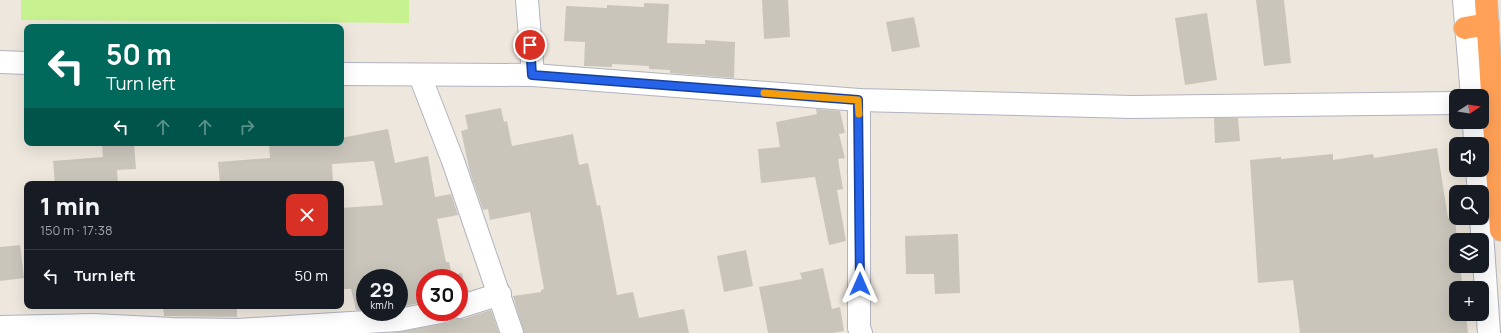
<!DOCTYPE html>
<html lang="en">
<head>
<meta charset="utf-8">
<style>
  body { margin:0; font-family:Manrope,sans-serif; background:#20242c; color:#f1f3f6; height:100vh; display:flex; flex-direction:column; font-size:15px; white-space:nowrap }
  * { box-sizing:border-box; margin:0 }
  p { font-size:13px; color:#9ea1a6 }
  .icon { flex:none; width:22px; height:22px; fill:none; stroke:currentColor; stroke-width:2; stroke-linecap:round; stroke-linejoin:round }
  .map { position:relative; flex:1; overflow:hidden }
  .sheet { position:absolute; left:24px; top:181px; width:320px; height:128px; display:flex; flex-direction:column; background:#171b24; border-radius:8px; box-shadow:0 4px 16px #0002 }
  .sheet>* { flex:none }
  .banner { position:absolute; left:24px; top:24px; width:320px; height:122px; border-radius:8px; box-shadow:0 4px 16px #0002; background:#00695c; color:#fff; overflow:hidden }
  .needle { width:26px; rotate:78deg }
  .buttons { position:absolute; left:1449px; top:89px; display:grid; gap:8px }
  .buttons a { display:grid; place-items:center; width:40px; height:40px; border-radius:8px; background:#171b24; box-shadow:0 4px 16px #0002; font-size:20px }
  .speed { position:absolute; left:356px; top:269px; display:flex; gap:8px; font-size:20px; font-weight:700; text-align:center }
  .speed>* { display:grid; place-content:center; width:52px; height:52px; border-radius:50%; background:#171b24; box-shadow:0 4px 16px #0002; line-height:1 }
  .speed small { font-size:10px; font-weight:400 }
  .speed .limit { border:6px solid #d22; background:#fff; color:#111 }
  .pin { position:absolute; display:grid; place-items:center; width:34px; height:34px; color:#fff; margin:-17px; border:2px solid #fff; border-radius:50%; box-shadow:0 1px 4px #0007 }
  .me { position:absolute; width:44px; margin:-22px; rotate:0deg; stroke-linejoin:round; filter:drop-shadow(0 0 3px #0008) }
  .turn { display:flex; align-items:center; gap:14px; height:84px; padding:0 16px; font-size:18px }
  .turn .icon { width:52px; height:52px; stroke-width:2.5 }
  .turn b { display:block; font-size:28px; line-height:34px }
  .lanes { display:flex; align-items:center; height:38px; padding:0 16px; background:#0003; justify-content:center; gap:20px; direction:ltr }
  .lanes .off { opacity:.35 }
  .round { display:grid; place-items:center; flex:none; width:42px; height:42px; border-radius:8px; background:#20242c }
  .headline { display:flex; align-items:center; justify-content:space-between; height:68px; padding:0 16px }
  h1 { font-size:24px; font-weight:800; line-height:30px }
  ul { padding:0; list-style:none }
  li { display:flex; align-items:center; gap:12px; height:52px; padding:0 16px; border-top:1px solid #363941 }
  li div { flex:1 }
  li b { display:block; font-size:15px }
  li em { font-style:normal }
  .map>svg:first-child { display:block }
  .pitch { fill:#c8f190 }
  .building { fill:#c9c5bb }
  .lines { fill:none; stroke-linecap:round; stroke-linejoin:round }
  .street-casing { stroke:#b1b3c0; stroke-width:24 }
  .secondary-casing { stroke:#b1b3c0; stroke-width:24 }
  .highway-casing { stroke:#c8c8c8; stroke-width:24 }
  .street { stroke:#fff; stroke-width:22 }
  .secondary { stroke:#fff; stroke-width:22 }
  .highway { stroke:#ffa057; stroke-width:22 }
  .route-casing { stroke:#184099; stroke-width:10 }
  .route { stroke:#2563eb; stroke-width:7 }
  .slow { stroke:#f59e0b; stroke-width:7 }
</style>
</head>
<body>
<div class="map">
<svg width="1501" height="333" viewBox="0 0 1501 333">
  <rect width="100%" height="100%" fill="#eee7dd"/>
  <!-- pitch -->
  <path class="pitch" d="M 21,0 L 409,0 L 409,23 L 21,20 Z"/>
  <!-- building -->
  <g class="building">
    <path d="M 762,0 L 788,0 L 790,37 L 764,39 Z"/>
    <path d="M 1256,0 L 1284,0 L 1291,63 L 1264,66 Z"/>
    <path d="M 644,3 L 669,4 L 667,43 L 705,44 L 705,40 L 735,42 L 734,78 L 670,73 L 670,70 L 649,69 L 649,66 L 612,64 L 612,67 L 584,66 L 585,42 L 564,41 L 566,6 L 607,8 L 607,5 L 644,7 Z"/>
    <path d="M 1207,13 L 1217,80 L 1185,85 L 1175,18 Z"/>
    <path d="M 914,17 L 920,47 L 892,52 L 886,22 Z"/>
    <path d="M 501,108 L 504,122 L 507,121 L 512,146 L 573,134 L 579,165 L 588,163 L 597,206 L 600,205 L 617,295 L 633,292 L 639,318 L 684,309 L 689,333 L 524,333 L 513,296 L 541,292 L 541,290 L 544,289 L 530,212 L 490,220 L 488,209 L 483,210 L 470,172 L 461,131 L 468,129 L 465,115 Z"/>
    <path d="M 816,109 L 840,111 L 845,133 L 839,134 L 845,158 L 838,159 L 843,189 L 837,190 L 846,241 L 829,245 L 815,177 L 761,183 L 758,149 L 780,147 L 776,122 L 817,114 Z"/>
    <path d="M 1214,118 L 1238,118 L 1240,141 L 1215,143 Z"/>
    <path d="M 388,129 L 395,163 L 428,156 L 435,197 L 451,194 L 458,215 L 437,219 L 446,262 L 449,262 L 452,275 L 462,273 L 465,286 L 467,286 L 469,291 L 459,294 L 459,278 L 425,278 L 425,302 L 399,307 L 399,278 L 365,278 L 365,310 L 356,310 L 351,289 L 341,289 L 341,208 L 383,205 L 374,161 L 332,164 L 333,184 L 251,184 L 251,181 L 220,183 L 218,162 L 270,158 L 269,143 L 341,143 L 341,138 Z"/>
    <path d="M 134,143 L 136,169 L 117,170 L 118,184 L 93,184 L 93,181 L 55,184 L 53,161 L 103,157 L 102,144 Z"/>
    <path d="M 1437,148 L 1448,218 L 1455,217 L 1457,240 L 1456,240 L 1456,266 L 1460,266 L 1463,288 L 1456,288 L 1456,314 L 1466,314 L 1468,333 L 1300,333 L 1293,280 L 1258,283 L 1250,160 L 1281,157 L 1281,159 L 1333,154 L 1333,160 L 1373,154 L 1374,158 Z"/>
    <path d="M 958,234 L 960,293 L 935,294 L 934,274 L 906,274 L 905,236 Z"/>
    <path d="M 20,245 L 24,278 L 0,281 L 0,247 Z"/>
    <path d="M 746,250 L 753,286 L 724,292 L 717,256 Z"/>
    <path d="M 823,268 L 832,309 L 840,307 L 844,331 L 832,333 L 768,333 L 759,287 L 802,279 L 800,273 Z"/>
    <path d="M 163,306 L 237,306 L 237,317 L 164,316 Z"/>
    <path d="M 491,310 L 499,333 L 391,333 L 442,324 L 448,322 L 451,317 L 457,319 L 463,319 Z"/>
  </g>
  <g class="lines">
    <!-- street casing -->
    <g class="street-casing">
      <g id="street">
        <path d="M 0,62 L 27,63"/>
        <path d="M 341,74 L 533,75 L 859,100 L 1132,107 L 1456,103"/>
        <path d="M 420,76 L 453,161 L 512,333"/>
        <path d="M 859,100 L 859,328 L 861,333"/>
        <path d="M 459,307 L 500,294"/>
        <path d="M 0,327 L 94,325 L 172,329 L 238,330 L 399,320 L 440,312"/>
      </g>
    </g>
    <!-- secondary casing -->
    <g class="secondary-casing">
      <g id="secondary">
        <path d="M 527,0 L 533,75"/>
        <path d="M 1464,0 L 1472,96"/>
        <path d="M 1474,122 L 1475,144"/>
        <path d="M 1477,170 L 1479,192"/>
        <path d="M 1481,218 L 1489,333"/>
      </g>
    </g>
    <!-- highway casing -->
    <g class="highway-casing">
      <g id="highway">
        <path d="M 1486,0 L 1501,230"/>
        <path d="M 1465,28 L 1488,24"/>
      </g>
    </g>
    <!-- street -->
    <use href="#street" class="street"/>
    <!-- secondary -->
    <use href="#secondary" class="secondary"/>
    <!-- highway -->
    <use href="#highway" class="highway"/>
  </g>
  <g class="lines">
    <!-- route casing -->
    <g class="route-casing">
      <path id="route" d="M 530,45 L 532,75 L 858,100 L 860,284"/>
    </g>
    <!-- route -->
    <use href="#route" class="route"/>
    <!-- slow -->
    <path class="slow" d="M 764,93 L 858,100 L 859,114"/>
  </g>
</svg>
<div class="buttons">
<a><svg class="needle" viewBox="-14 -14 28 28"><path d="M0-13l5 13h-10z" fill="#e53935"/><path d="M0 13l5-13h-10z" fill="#9ea1a6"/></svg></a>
<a><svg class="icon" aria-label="sound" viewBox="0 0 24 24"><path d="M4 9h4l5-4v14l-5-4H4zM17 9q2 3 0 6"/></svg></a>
<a><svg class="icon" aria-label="search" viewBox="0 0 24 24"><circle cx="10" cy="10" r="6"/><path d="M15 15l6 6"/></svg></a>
<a><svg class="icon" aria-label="layers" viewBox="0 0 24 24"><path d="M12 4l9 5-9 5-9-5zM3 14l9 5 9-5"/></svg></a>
<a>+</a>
</div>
<div class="speed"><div>29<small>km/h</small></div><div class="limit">30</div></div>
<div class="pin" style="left:530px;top:45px;background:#d93025"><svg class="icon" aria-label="arrive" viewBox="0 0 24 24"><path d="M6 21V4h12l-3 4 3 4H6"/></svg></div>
<svg class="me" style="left:860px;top:284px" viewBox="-20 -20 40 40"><path d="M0-17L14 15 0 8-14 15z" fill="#2563eb" stroke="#fff" stroke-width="4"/></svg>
<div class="banner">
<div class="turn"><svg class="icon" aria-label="left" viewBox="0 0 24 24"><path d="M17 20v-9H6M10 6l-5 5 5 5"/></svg><div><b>50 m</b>Turn left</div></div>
<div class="lanes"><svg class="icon" aria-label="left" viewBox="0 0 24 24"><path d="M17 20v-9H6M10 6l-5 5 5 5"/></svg><svg class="icon off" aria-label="ahead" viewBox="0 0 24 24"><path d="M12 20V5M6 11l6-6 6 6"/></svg><svg class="icon off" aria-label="ahead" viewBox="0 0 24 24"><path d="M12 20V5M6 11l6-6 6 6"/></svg><svg class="icon off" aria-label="right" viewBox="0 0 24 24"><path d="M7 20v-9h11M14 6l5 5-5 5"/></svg></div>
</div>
<section class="sheet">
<div class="headline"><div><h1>1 min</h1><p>150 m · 17:38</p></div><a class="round" style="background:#d93025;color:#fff"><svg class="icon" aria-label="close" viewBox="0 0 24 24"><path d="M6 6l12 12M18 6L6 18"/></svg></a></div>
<ul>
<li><svg class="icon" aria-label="left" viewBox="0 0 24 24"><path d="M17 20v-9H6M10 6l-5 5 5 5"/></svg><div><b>Turn left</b></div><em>50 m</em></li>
</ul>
</section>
</div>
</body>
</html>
